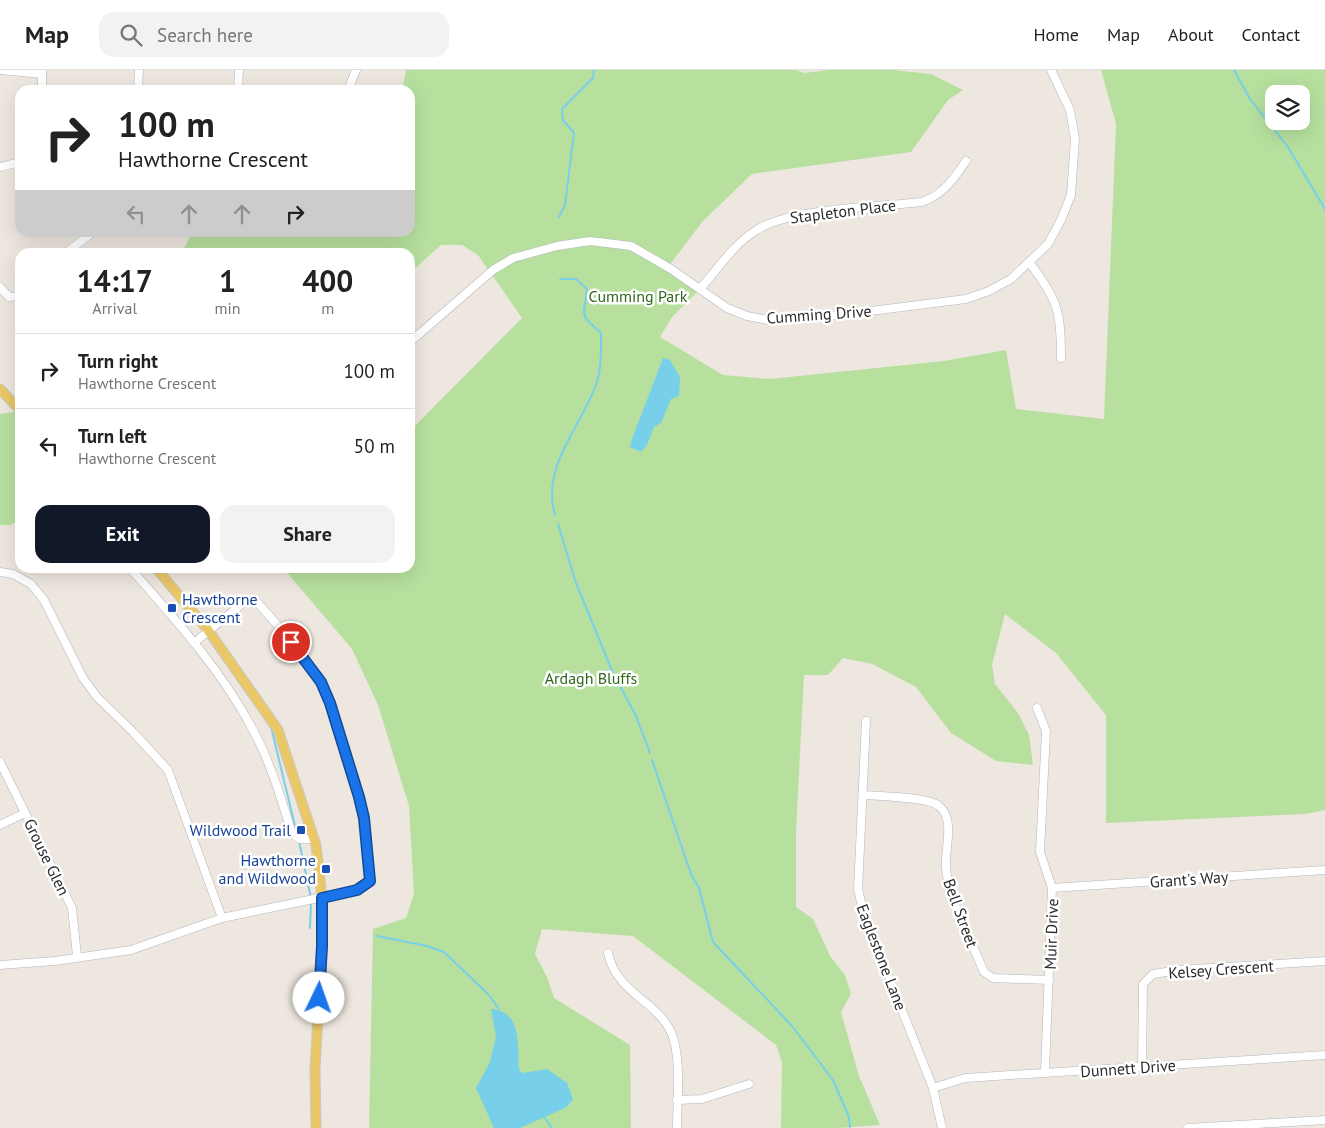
<!DOCTYPE html>
<html lang="en">
<head>
<meta charset="utf-8">
<style>
  body { margin:0; font-family:"PT Sans",sans-serif; background:#f2f2f2; color:#222; height:100vh; display:flex; flex-direction:column; font-size:19px; white-space:nowrap }
  * { box-sizing:border-box; margin:0 }
  p { font-size:16px; color:#767676 }
  .icon { flex:none; width:28px; height:28px; fill:none; stroke:currentColor; stroke-width:2; stroke-linecap:round; stroke-linejoin:round }
  .map { position:relative; flex:1; overflow:hidden }
  .panel { position:absolute; left:15px; top:178px; width:400px; height:325px; display:flex; flex-direction:column; background:#fff; border-radius:15px; box-shadow:0 5px 20px #0002 }
  .panel>* { flex:none }
  .guide { position:absolute; left:15px; top:15px; width:400px; height:152px; border-radius:15px; box-shadow:0 5px 20px #0002; background:#fff; color:#222; overflow:hidden }
  .tools { position:absolute; left:1265px; top:15px; display:grid; gap:10px }
  .tools a { display:grid; place-items:center; width:45px; height:45px; border-radius:10px; background:#fff; box-shadow:0 5px 20px #0002; font-size:25px }
  .pin { position:absolute; display:grid; place-items:center; width:42px; height:42px; color:#fff; margin:-21px; border:2px solid #fff; border-radius:50%; box-shadow:0 1px 5px #0007 }
  .me { position:absolute; width:55px; margin:-28px; rotate:3deg; stroke-linejoin:round; filter:drop-shadow(0 0 4px #0008) }
  .turn { display:flex; align-items:center; gap:18px; height:105px; padding:0 20px; font-size:22px }
  .turn .icon { width:65px; height:65px; stroke-width:2.5 }
  .turn b { display:block; font-size:35px; line-height:42px }
  .lanes { display:flex; align-items:center; height:48px; padding:0 20px; background:#0003; justify-content:center; gap:25px; direction:ltr }
  .lanes .off { opacity:.35 }
  .eta { display:flex; justify-content:space-evenly; align-items:center; height:85px; text-align:center }
  .eta b { font-size:30px; font-weight:700; line-height:35px }
  .button { display:flex; gap:10px; margin-top:auto; padding:10px 20px }
  .button a { flex:1; height:58px; border-radius:15px; background:#111827; color:#fff; font-size:20px; font-weight:700; line-height:58px; text-align:center }
  .button a+a { background:#f2f2f2; color:#222 }
  ul { padding:0; list-style:none }
  li { display:flex; align-items:center; gap:15px; height:75px; padding:0 20px; border-top:1px solid #e0e0e0 }
  li div { flex:1 }
  li b { display:block; font-size:19px }
  li em { font-style:normal }
  header { display:flex; align-items:center; gap:30px; box-sizing:border-box; height:70px; padding:0 25px; background:#fff; border-bottom:1px solid #e0e0e0 }
  header strong { font-size:24px }
  nav { display:flex; gap:28px; margin-inline-start:auto; font-size:18px }
  .search { width:350px; height:45px; background:#f2f2f2; display:flex; align-items:center; gap:12px; box-sizing:border-box; padding:0 18px; border-radius:15px; color:#767676; font-size:19px }
  .map>svg:first-child { display:block }
  .green { fill:#b7e09f; fill-rule:evenodd }
  .water { fill:#78cfe9 }
  .lines { fill:none; stroke-linecap:round; stroke-linejoin:round }
  .stream { stroke:#78cfe9; stroke-width:2 }
  .minor-casing { stroke:#b3b6bf; stroke-width:9 }
  .major-casing { stroke:#c8c8c8; stroke-width:11 }
  .minor { stroke:#fff; stroke-width:8 }
  .major { stroke:#eac767; stroke-width:9 }
  .route-casing { stroke:#114b97; stroke-width:12 }
  .route { stroke:#1a73e8; stroke-width:9 }
  .transit-dot { fill:#1a4fb4; stroke:#fff; stroke-width:2 }
  .labels { text-anchor:middle; stroke-width:5; stroke-linejoin:round; paint-order:stroke }
  .street-label { font-size:16px; fill:#2c2c2c; stroke:#fff }
  .park-label { font-size:16px; fill:#30671e; stroke:#fff }
  .transit-label { font-size:16px; fill:#164399; stroke:#fff; text-anchor:end }
</style>
</head>
<body>
<header>
<strong>Map</strong>
<div class="search"><svg class="icon" aria-label="search" viewBox="0 0 24 24"><circle cx="10" cy="10" r="6"/><path d="M15 15l6 6"/></svg>Search here</div>
<nav><a>Home</a><a>Map</a><a>About</a><a>Contact</a></nav>
</header>
<div class="map">
<svg width="1325" height="1058" viewBox="0 0 1325 1058">
  <rect width="100%" height="100%" fill="#ede7df"/>
  <!-- green -->
  <g class="green">
    <path d="M 406,0 L 796,0 L 804,3 L 829,0 L 893,0 L 931,4 L 963,20 L 948,30 L 911,82 L 752,104 L 703,151 L 668,197 L 700,219 L 672,247 L 660,267 L 723,305 L 770,309 L 944,291 L 1006,280 L 1016,339 L 1104,349 L 1116,54 L 1101,0 L 1325,0 L 1325,740 L 1306,744 L 1106,753 L 1106,645 L 1056,583 L 1005,544 L 992,595 L 995,614 L 1018,643 L 1029,665 L 1033,695 L 996,691 L 951,663 L 916,617 L 872,594 L 843,588 L 828,605 L 804,605 L 796,762 L 796,837 L 813,849 L 830,886 L 845,905 L 851,924 L 841,942 L 859,1006 L 880,1055 L 838,1058 L 781,1058 L 782,992 L 776,975 L 633,866 L 542,859 L 535,884 L 547,907 L 554,928 L 630,975 L 631,1058 L 369,1058 L 373,859 L 406,848 L 414,824 L 409,736 L 378,635 L 352,579 L 283,498 L 410,498 L 410,361 L 522,248 L 478,185 L 462,175 L 441,175 L 410,203 L 410,182 L 182,182 L 192,163 L 410,162 L 410,20 L 402,20 ZM 1274,24 L 1301,24 L 1301,51 L 1274,51 Z"/>
    <path d="M 20,341 L 20,449 L 10,455 L 0,455 L 0,344 Z"/>
  </g>
  <!-- water -->
  <g class="water">
    <path d="M 663,288 L 669,289 L 680,307 L 679,326 L 671,329 L 661,353 L 654,357 L 647,375 L 641,382 L 630,377 L 632,369 Z"/>
    <path d="M 491,939 C 523,941 517,976 519,1000 L 523,1003 L 547,999 L 567,1013 L 573,1029 L 567,1037 L 520,1058 L 494,1058 L 476,1018 L 490,992 L 496,966 Z"/>
  </g>
  <g class="lines">
    <!-- stream -->
    <g class="stream">
      <path d="M 1234,0 L 1250,29 L 1288,77 L 1325,139"/>
      <path d="M 559,147 L 565,135 L 574,63 L 563,50 L 562,39 L 593,8 L 594,0"/>
      <path d="M 555,445 C 541,399 578,360 594,320 C 602,301 601,282 601,263 C 578,243 584,247 587,219 L 576,209 L 560,209"/>
      <path d="M 558,454 L 576,513 L 613,603 L 636,646 L 650,683"/>
      <path d="M 271,657 L 297,764"/>
      <path d="M 652,690 L 691,804 L 699,818 L 713,872 L 792,956 L 833,1010 L 849,1047 L 850,1058"/>
      <path d="M 299,771 L 311,828"/>
      <path d="M 310,858 L 311,833"/>
      <path d="M 377,866 L 427,876 L 444,882 L 489,925 L 499,939"/>
      <path d="M 544,1047 L 552,1058"/>
    </g>
    <!-- minor casing -->
    <g class="minor-casing">
      <g id="minor">
        <path d="M 0,0 L 42,4"/>
        <path d="M 42,20 L 42,0"/>
        <path d="M 138,20 L 139,0"/>
        <path d="M 238,20 L 239,0"/>
        <path d="M 348,20 L 356,0"/>
        <path d="M 0,97 L 20,92"/>
        <path d="M 67,182 L 93,162"/>
        <path d="M 1029,192 C 1058,230 1061,241 1061,288"/>
        <path d="M 0,217 L 9,227 L 20,226"/>
        <path d="M 700,219 C 717,200 733,175 755,161 C 789,138 879,137 922,132 C 944,124 953,110 966,91"/>
        <path d="M 410,272 L 493,200 L 513,188 L 557,176 L 590,171 L 631,176 L 671,199 L 727,238 L 747,246 L 768,250 L 839,245 L 966,229 L 989,221 L 1011,209 L 1048,174 L 1061,150 L 1071,125 L 1075,69 L 1070,40 L 1051,0"/>
        <path d="M 130,498 C 174,548 220,598 252,658 C 270,691 281,728 292,764 L 300,769 L 314,769"/>
        <path d="M 0,502 L 13,504 L 31,514 L 44,530 L 83,608 L 97,627 L 133,662 L 168,700 L 222,848"/>
        <path d="M 1037,638 L 1046,661 L 1040,782 L 1052,818 L 1045,1003"/>
        <path d="M 866,651 L 858,819 L 864,845 L 933,1018 L 942,1058"/>
        <path d="M 0,692 L 72,838 L 77,886"/>
        <path d="M 864,725 C 879,726 929,727 939,736 C 956,750 944,779 946,798 C 949,831 971,870 984,902 L 993,908 L 1049,910"/>
        <path d="M 0,755 L 25,743"/>
        <path d="M 1052,818 L 1325,800"/>
        <path d="M 608,883 C 617,924 655,929 671,962 C 682,987 677,1031 677,1058"/>
        <path d="M 0,895 L 55,891 L 131,880 L 222,848 L 357,820 L 370,811 L 364,748 L 359,727 L 330,633 L 321,612 L 281,559 L 257,532 L 244,532 L 194,573"/>
        <path d="M 1142,996 L 1143,914 L 1153,904 L 1179,900 L 1325,891"/>
        <path d="M 933,1018 L 965,1008 L 1325,985"/>
        <path d="M 677,1030 L 702,1029 L 749,1014"/>
        <path d="M 1188,1058 L 1325,1050"/>
      </g>
    </g>
    <!-- major casing -->
    <g class="major-casing">
      <g id="major">
        <path d="M 0,319 L 20,340"/>
        <path d="M 156,498 L 208,560 L 278,660 L 316,775 L 322,828 L 322,876 L 315,999 L 316,1058"/>
      </g>
    </g>
    <!-- minor -->
    <use href="#minor" class="minor"/>
    <!-- major -->
    <use href="#major" class="major"/>
  </g>
  <g class="lines">
    <!-- route casing -->
    <g class="route-casing">
      <path id="route" d="M 291,572 L 321,612 L 330,633 L 359,727 L 364,748 L 370,811 L 357,820 L 322,828 L 322,876 L 319,928"/>
    </g>
    <!-- route -->
    <use href="#route" class="route"/>
  </g>
  <!-- markers -->
  <g class="transit-dot">
    <rect x="167" y="533" width="10" height="10" rx="2.5"/>
    <rect x="296" y="755" width="10" height="10" rx="2.5"/>
    <rect x="321" y="794" width="10" height="10" rx="2.5"/>
  </g>
  <g class="labels">
    <!-- street labels -->
    <g class="street-label">
      <text transform="translate(843 141) rotate(-7)" y="6">Stapleton Place</text>
      <text transform="translate(819 244) rotate(-4)" y="6">Cumming Drive</text>
      <text transform="translate(47 787) rotate(64)" y="6">Grouse Glen</text>
      <text transform="translate(1189 809) rotate(-4)" y="6">Grant's Way</text>
      <text transform="translate(961 843) rotate(70)" y="6">Bell Street</text>
      <text transform="translate(1051 864) rotate(-88)" y="6">Muir Drive</text>
      <text transform="translate(882 887) rotate(69)" y="6">Eaglestone Lane</text>
      <text transform="translate(1221 899) rotate(-4)" y="6">Kelsey Crescent</text>
      <text transform="translate(1128 998) rotate(-4)" y="6">Dunnett Drive</text>
    </g>
    <!-- park labels -->
    <g class="park-label">
      <text x="638" y="232">Cumming Park</text>
      <text x="591" y="614">Ardagh Bluffs</text>
    </g>
    <!-- transit labels -->
    <g class="transit-label">
      <text x="182" y="535" text-anchor="start">Hawthorne<tspan x="182" dy="18">Crescent</tspan></text>
      <text x="291" y="766">Wildwood Trail</text>
      <text x="316" y="796">Hawthorne<tspan x="316" dy="18">and Wildwood</tspan></text>
    </g>
  </g>
</svg>
<div class="tools">
<a><svg class="icon" aria-label="layers" viewBox="0 0 24 24"><path d="M12 4l9 5-9 5-9-5zM3 14l9 5 9-5"/></svg></a>
</div>
<div class="pin" style="left:291px;top:572px;background:#d93025"><svg class="icon" aria-label="arrive" viewBox="0 0 24 24"><path d="M6 21V4h12l-3 4 3 4H6"/></svg></div>
<svg class="me" style="left:319px;top:928px" viewBox="-20 -20 40 40"><circle r="19" fill="#fff"/><path d="M0-13L10 11 0 6-10 11z" fill="#1a73e8"/></svg>
<div class="guide">
<div class="turn"><svg class="icon" aria-label="right" viewBox="0 0 24 24"><path d="M7 20v-9h11M14 6l5 5-5 5"/></svg><div><b>100 m</b>Hawthorne Crescent</div></div>
<div class="lanes"><svg class="icon off" aria-label="left" viewBox="0 0 24 24"><path d="M17 20v-9H6M10 6l-5 5 5 5"/></svg><svg class="icon off" aria-label="ahead" viewBox="0 0 24 24"><path d="M12 20V5M6 11l6-6 6 6"/></svg><svg class="icon off" aria-label="ahead" viewBox="0 0 24 24"><path d="M12 20V5M6 11l6-6 6 6"/></svg><svg class="icon" aria-label="right" viewBox="0 0 24 24"><path d="M7 20v-9h11M14 6l5 5-5 5"/></svg></div>
</div>
<section class="panel">
<div class="eta">
<div><b>14:17</b><p>Arrival</p></div>
<div><b>1</b><p>min</p></div>
<div><b>400</b><p>m</p></div>
</div>
<ul>
<li><svg class="icon" aria-label="right" viewBox="0 0 24 24"><path d="M7 20v-9h11M14 6l5 5-5 5"/></svg><div><b>Turn right</b><p>Hawthorne Crescent</p></div><em>100 m</em></li>
<li><svg class="icon" aria-label="left" viewBox="0 0 24 24"><path d="M17 20v-9H6M10 6l-5 5 5 5"/></svg><div><b>Turn left</b><p>Hawthorne Crescent</p></div><em>50 m</em></li>
</ul>
<div class="button"><a>Exit</a><a>Share</a></div>
</section>
</div>
</body>
</html>
